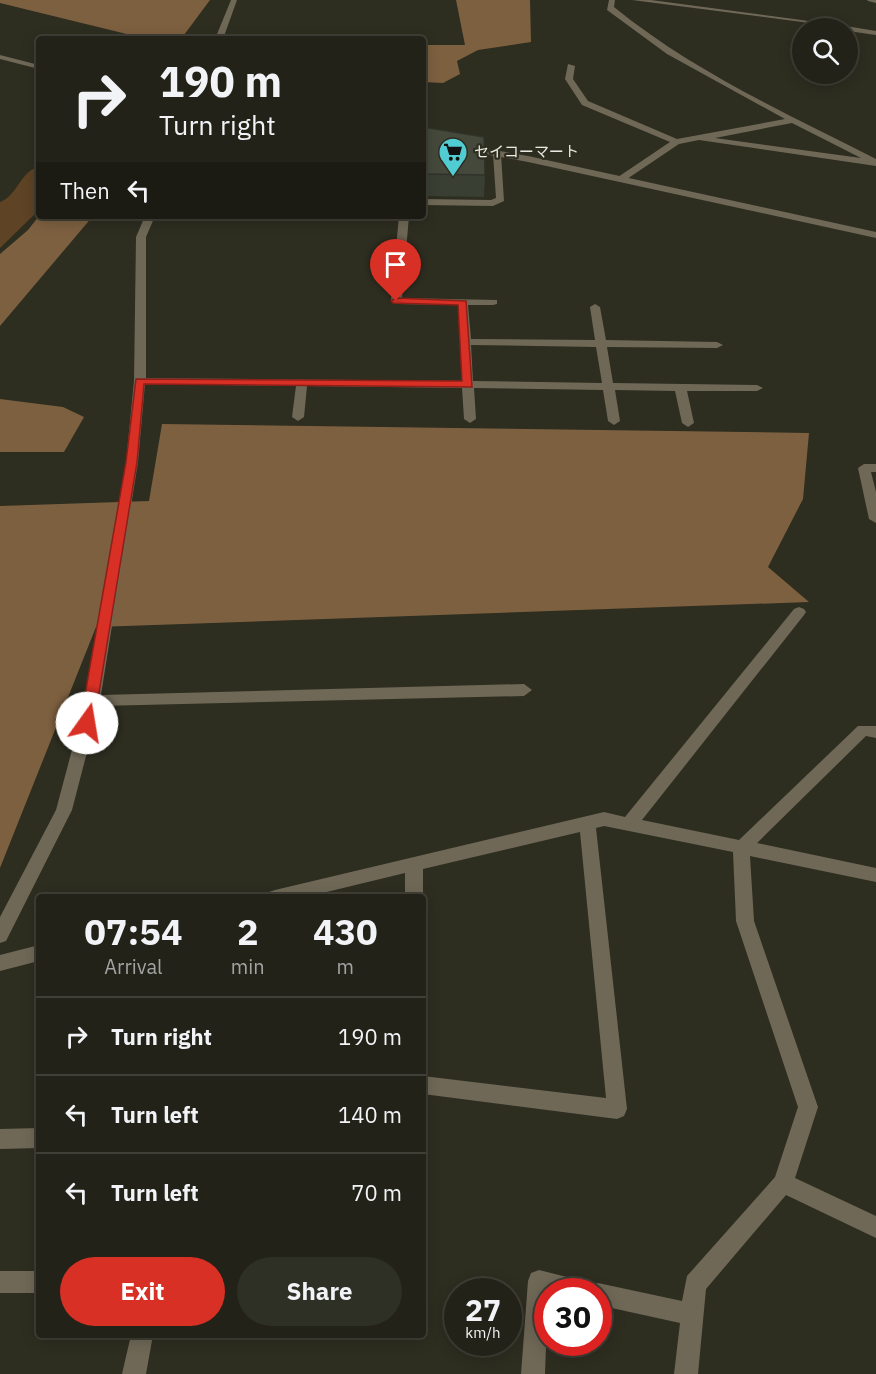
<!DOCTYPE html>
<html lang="en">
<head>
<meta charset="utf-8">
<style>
  body { margin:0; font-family:"IBM Plex Sans","Noto Sans JP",sans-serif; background:#2e2f25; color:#f1f3f6; height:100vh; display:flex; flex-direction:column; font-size:22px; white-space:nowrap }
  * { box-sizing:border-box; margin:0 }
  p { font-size:20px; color:#a2a4a2 }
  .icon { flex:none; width:33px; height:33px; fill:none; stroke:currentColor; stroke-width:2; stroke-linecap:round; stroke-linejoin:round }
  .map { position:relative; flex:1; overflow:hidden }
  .side { position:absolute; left:36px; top:894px; width:390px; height:444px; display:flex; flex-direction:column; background:#222218; border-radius:6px; box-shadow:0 3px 15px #0003,0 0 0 2px #3f3f37 }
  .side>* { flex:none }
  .banner { position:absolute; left:36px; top:36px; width:390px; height:183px; border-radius:6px; box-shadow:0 3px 15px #0003,0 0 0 2px #3f3f37; background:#222218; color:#f1f3f6; overflow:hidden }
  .controls { position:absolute; left:792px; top:18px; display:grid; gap:12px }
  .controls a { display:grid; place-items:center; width:66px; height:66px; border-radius:50%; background:#222218; box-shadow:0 3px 15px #0003,0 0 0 2px #3f3f37; font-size:30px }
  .speed { position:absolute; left:444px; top:1278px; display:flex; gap:12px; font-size:30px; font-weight:700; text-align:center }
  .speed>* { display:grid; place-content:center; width:78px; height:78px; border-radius:50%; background:#222218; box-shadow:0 3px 15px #0003,0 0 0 2px #3f3f37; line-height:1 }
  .speed small { font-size:15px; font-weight:400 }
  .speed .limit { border:9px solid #d22; background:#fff; color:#111 }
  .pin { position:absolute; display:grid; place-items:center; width:51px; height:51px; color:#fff; margin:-62px -26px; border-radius:50% 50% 50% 0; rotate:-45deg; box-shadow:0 0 6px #0007 }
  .pin .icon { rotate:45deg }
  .me { position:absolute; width:66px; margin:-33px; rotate:13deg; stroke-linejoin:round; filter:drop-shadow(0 0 4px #0008) }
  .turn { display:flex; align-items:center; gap:21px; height:126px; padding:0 24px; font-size:27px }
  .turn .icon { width:78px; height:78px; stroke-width:2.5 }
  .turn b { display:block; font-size:42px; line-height:51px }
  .then { display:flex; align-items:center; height:57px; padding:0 24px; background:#0003; gap:12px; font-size:22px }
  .eta { display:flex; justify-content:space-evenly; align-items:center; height:102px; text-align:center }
  .eta b { font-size:36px; font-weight:700; line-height:42px }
  .primary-button { display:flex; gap:12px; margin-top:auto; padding:12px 24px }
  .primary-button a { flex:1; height:69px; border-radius:36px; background:#d93025; color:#fff; font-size:24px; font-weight:700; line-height:69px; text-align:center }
  .primary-button a+a { background:#2e2f25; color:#f1f3f6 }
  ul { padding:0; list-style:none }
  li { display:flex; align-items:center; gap:18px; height:78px; padding:0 24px; border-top:2px solid #3f3f37 }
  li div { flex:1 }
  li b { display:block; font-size:22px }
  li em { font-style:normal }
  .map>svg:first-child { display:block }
  .green { fill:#5e4324 }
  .forest { fill:#7d6040 }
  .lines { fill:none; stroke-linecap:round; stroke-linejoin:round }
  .minor { fill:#6f6857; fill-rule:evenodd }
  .tertiary { fill:#6f6857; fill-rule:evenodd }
  .wall { fill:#3a3f34 }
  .building { fill:#44493c; stroke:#30332a; stroke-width:1.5 }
  .route { fill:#d93025; stroke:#8d1f18; stroke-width:1.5 }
  .labels { text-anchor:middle; stroke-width:4.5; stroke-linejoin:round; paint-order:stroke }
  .far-poi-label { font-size:15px; fill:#eaeae2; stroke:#2d2d20; text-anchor:start }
</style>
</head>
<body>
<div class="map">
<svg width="876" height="1374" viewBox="0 0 876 1374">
  <rect width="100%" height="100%" fill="#2d2d20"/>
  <!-- green -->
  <path class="green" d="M 33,169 L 39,169 L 39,210 L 0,248 L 0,202 C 16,196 19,177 33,169 Z"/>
  <!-- forest -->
  <g class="forest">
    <path d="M 0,0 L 210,0 L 181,39 L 147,39 L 0,3 Z"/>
    <path d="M 456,0 L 530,0 L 531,42 L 478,50 L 457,61 L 460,74 L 443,83 L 423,82 L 423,45 L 465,45 Z"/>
    <path d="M 39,216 L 93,216 L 0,326 L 0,254 L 28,230 Z"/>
    <path d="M 0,399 L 63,407 L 84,417 L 64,452 L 0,452 Z"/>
    <path d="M 162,424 L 809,433 L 803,499 L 768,567 L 809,602 L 96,627 L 0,868 L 0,506 L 149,501 Z"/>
  </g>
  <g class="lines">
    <!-- minor -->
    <g class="minor">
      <path d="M 231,0 L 237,0 L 223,39 L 215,39 Z"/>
      <path d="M 609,0 L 615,0 L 614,7 C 694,72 786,113 876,159 L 876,166 L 699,140 L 679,144 L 624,181 L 618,181 L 618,177 L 670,142 L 582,105 L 565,79 L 568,64 L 575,66 L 573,79 L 588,101 L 677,139 L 785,119 L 667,54 L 607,10 ZM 792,123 L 861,158 L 715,138 Z"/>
      <path d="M 632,0 L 651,0 L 846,26 L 876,31 L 876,35 L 848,31 L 848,28 Z"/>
      <path d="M 867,0 L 876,0 L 876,3 L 868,1 Z"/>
      <path d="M 497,151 L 501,154 L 504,201 L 493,206 L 423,205 L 423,199 L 491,200 L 496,198 L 493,154 Z"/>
      <path d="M 145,216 L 155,216 L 146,237 L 146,378 L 462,381 L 458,305 L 396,304 L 391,301 L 399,216 L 409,216 L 402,298 L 497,300 L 497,304 L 493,305 L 468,305 L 471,339 L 595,340 L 590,307 L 595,304 L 600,307 L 606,340 L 717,342 L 723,345 L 717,348 L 607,347 L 613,383 L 757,385 L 763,388 L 757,391 L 687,391 L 694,423 L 688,427 L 682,423 L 675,391 L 615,390 L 620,421 L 614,425 L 608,421 L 603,390 L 474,388 L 476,419 L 470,423 L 464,419 L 462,388 L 307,386 L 304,417 L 298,421 L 292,417 L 296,386 L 145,384 L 138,462 L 101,695 L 524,684 L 532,690 L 524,696 L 99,706 L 72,810 L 6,941 L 0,943 L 0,917 L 56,810 L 85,701 L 126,462 L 134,381 L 136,237 ZM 471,345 L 596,347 L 602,383 L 473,381 Z"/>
      <path d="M 864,464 L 876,464 L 876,472 L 871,472 L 876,492 L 876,523 L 869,519 L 858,468 Z"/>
      <path d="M 799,607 L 804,609 L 806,612 L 804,615 L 642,820 L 739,840 L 858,726 L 876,726 L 876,738 L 866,736 L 757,843 L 876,868 L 876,882 L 750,856 L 754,921 L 818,1107 L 795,1178 L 876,1216 L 876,1238 L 786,1195 L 706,1289 L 698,1374 L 674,1374 L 680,1323 L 598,1305 L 598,1292 L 548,1292 L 545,1374 L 521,1374 L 528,1281 L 531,1273 L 539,1270 L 595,1284 L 598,1283 L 682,1301 L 687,1276 L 775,1177 L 798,1107 L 736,921 L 733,852 L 604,826 L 596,828 L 627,1109 L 624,1116 L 617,1119 L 423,1094 L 423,1076 L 606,1098 L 580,832 L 423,869 L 423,897 L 405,897 L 405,873 L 306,897 L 266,897 L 269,892 L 275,890 L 604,812 L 625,817 L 794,609 Z"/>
      <path d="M 39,945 L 39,961 L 0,971 L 0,955 Z"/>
      <path d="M 39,1128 L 39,1148 L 0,1149 L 0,1129 Z"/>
      <rect x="0" y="1271" width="39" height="22"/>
      <path d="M 131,1335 L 153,1335 L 146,1374 L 122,1374 Z"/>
    </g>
    <!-- tertiary -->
    <g class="tertiary">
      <path d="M 0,55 L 39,65 L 39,69 L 0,59 Z"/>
      <path d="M 465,145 L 528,156 L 876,232 L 876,238 L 528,162 L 462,150 L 461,148 Z"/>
    </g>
  </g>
  <!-- wall -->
  <path class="wall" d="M 423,127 L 485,175 L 484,197 L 423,196 Z"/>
  <!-- building -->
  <path class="building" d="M 423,127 L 484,137 L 485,175 L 423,174 Z"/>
  <!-- route -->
  <path class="route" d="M 396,298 L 466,301 L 472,387 L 144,384 L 137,462 L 94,723 L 92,727 L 82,727 L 80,723 L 126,462 L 136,379 L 462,381 L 458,305 L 393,303 L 391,301 Z"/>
  <!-- icons -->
  <defs>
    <g id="supermarket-pin" transform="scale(1.5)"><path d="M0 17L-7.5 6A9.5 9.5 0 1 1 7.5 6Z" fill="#51ccd2" stroke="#2d2d20"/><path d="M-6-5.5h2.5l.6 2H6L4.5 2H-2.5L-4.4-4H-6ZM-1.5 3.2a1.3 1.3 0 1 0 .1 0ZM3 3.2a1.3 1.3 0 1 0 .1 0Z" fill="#111"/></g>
  </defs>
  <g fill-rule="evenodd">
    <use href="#supermarket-pin" x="453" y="152"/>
  </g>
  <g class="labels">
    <!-- far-poi labels -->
    <g class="far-poi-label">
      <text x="474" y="157">セイコーマート</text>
    </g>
  </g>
</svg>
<div class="controls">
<a><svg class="icon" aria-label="search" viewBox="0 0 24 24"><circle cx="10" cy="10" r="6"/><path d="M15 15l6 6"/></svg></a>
</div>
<div class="speed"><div>27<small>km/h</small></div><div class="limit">30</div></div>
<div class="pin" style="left:396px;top:301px;background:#d93025"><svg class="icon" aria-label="arrive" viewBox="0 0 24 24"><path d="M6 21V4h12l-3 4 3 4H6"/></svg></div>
<svg class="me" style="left:87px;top:723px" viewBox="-20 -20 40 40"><circle r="19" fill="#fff"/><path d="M0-13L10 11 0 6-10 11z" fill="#d93025"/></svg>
<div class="banner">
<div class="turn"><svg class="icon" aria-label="right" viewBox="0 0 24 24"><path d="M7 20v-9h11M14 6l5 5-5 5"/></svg><div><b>190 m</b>Turn right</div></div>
<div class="then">Then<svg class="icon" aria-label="left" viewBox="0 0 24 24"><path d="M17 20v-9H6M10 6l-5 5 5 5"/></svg></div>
</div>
<section class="side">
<div class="eta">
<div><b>07:54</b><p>Arrival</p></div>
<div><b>2</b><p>min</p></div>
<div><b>430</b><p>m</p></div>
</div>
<ul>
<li><svg class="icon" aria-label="right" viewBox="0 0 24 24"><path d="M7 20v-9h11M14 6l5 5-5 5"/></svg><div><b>Turn right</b></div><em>190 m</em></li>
<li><svg class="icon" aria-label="left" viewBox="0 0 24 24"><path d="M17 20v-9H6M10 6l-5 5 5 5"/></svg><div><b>Turn left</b></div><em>140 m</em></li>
<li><svg class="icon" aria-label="left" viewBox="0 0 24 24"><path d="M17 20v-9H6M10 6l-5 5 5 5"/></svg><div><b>Turn left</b></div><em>70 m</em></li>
</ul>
<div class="primary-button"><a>Exit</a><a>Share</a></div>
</section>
</div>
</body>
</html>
